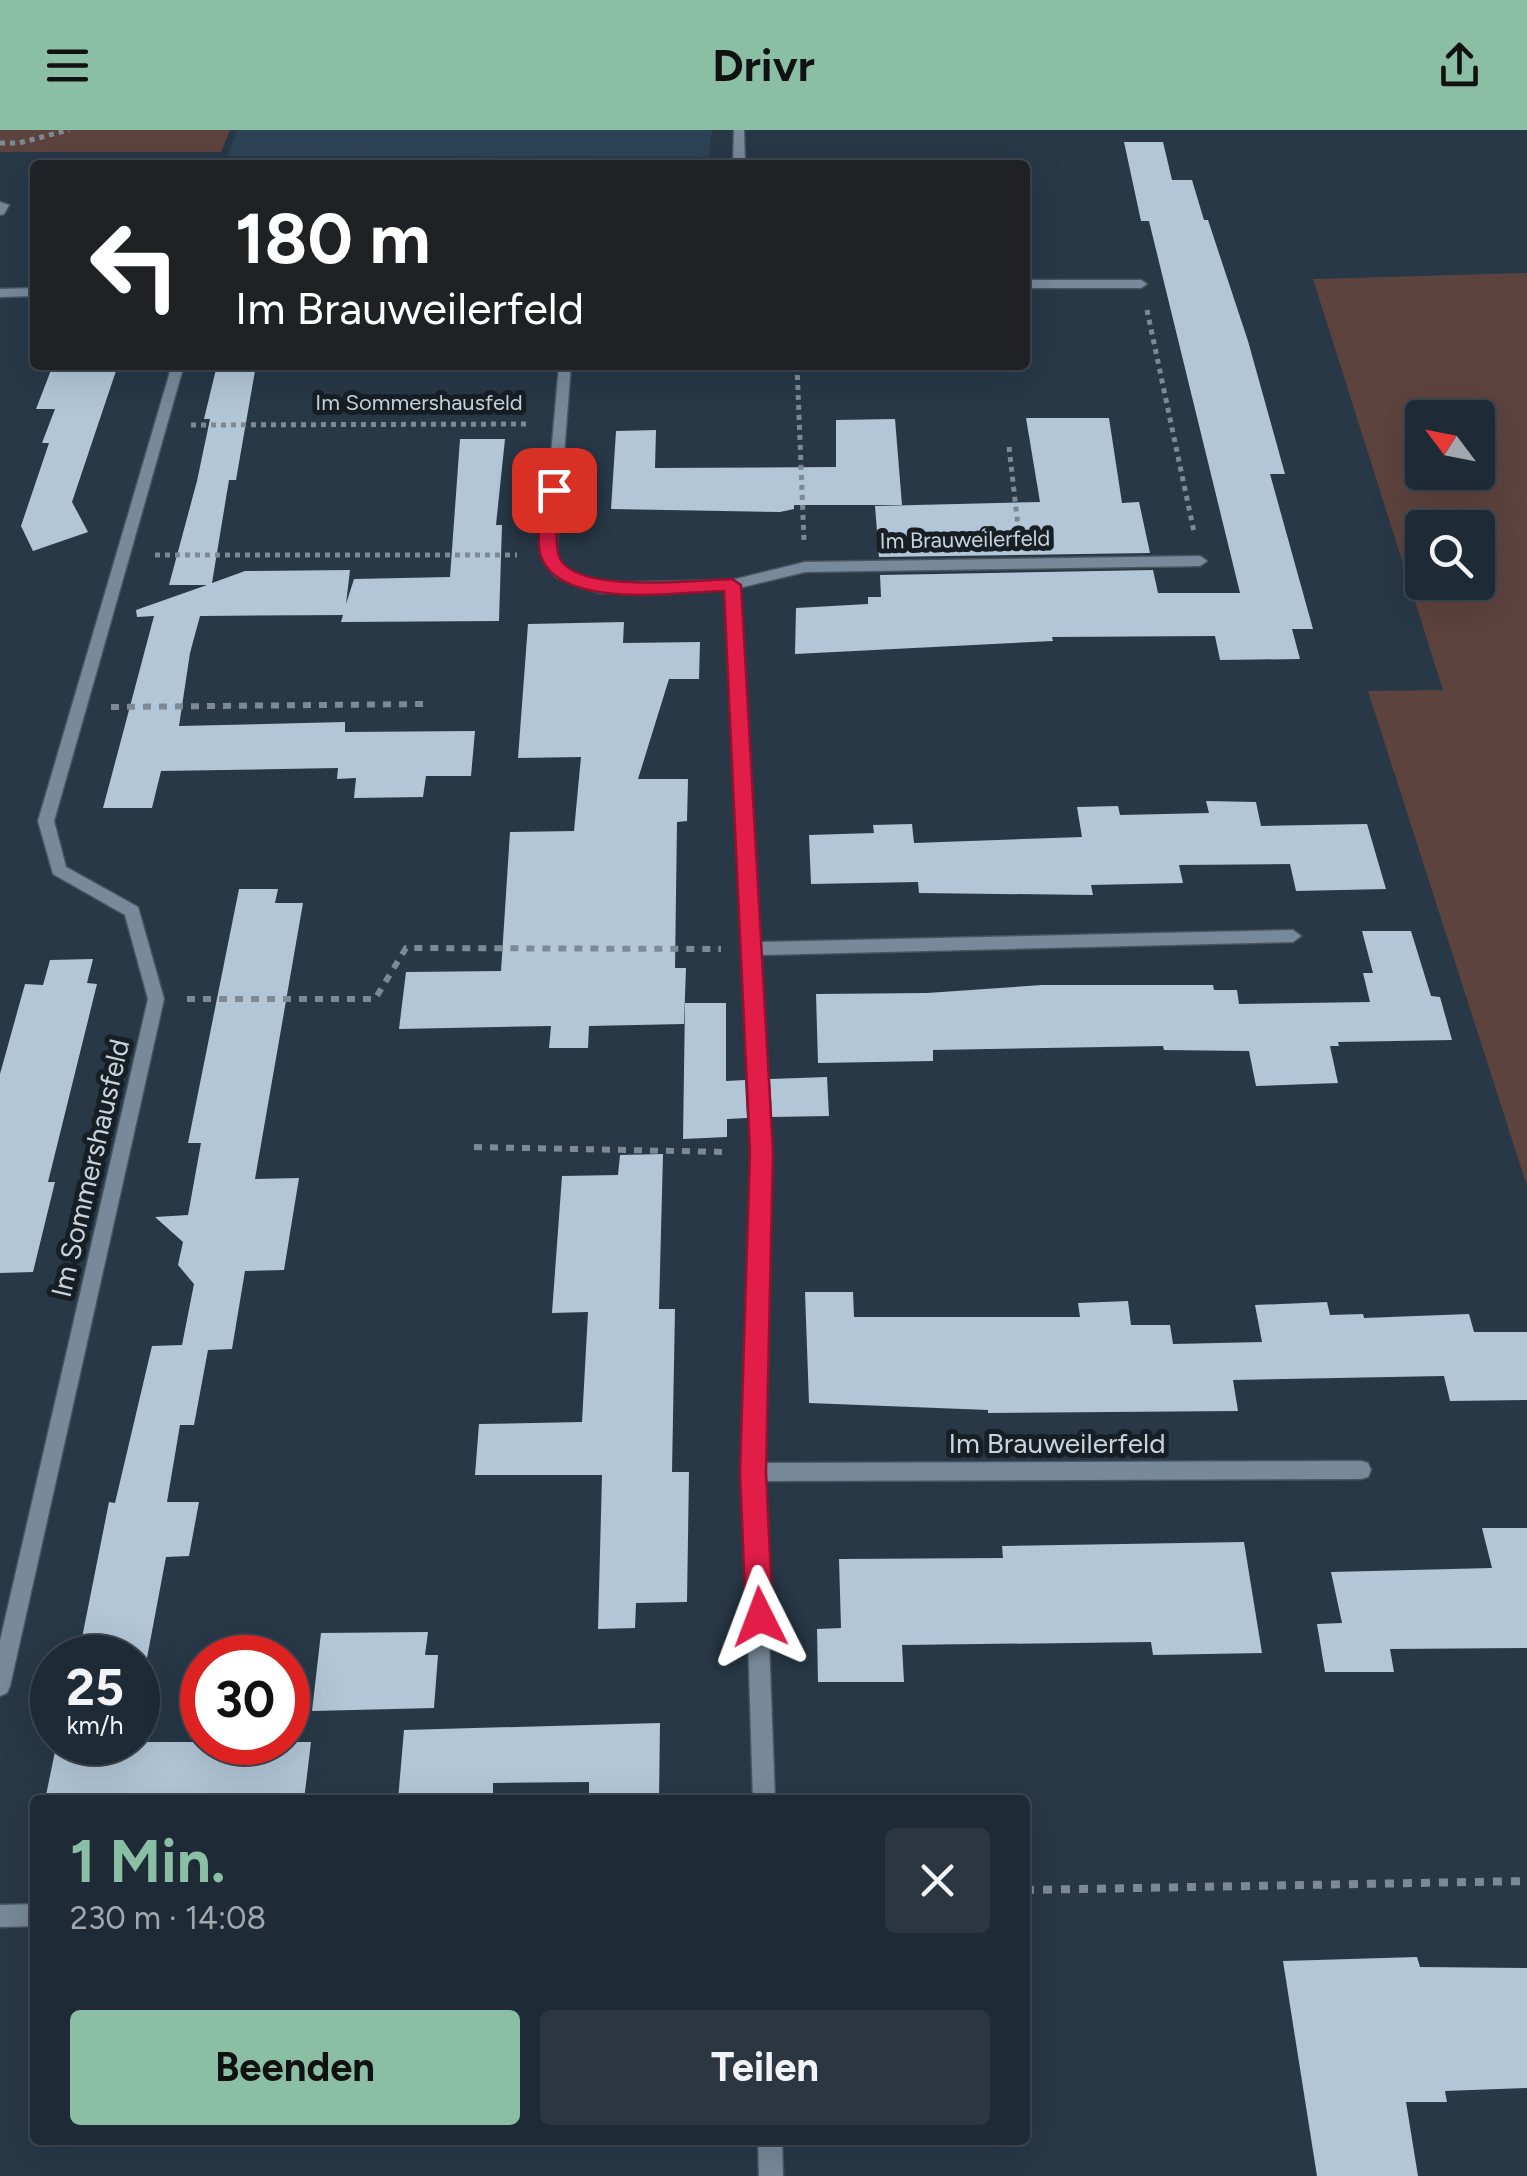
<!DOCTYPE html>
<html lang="de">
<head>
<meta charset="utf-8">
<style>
  body { margin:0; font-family:Figtree,sans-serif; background:#2b3641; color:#f1f3f6; height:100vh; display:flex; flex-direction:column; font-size:38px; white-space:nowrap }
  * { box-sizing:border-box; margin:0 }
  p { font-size:32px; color:#a1a7ad }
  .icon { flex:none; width:55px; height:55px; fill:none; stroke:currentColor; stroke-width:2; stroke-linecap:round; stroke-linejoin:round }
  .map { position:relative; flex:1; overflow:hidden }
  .sheet { position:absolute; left:30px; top:1665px; width:1000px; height:350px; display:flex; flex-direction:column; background:#1e2a35; border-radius:10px; box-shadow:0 10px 40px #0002,0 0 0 2px #3c4650 }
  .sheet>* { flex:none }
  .banner { position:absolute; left:30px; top:30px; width:1000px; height:210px; border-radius:10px; box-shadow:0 10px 40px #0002,0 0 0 2px #3c4650; background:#202124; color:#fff; overflow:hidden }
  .needle { width:65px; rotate:302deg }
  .fabs { position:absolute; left:1405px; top:270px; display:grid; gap:20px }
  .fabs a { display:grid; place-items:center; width:90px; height:90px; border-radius:10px; background:#1e2a35; box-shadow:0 10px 40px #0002,0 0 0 2px #3c4650; font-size:50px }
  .speed { position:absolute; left:30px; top:1505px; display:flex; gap:20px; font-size:50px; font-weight:700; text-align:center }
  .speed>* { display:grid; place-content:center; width:130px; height:130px; border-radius:50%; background:#1e2a35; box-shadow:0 10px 40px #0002,0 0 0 2px #3c4650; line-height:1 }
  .speed small { font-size:25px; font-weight:400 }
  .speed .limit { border:15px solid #d22; background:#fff; color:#111 }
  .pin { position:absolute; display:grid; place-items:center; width:85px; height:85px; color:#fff; margin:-42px; border-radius:20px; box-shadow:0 5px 15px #0006 }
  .me { position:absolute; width:110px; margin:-55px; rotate:357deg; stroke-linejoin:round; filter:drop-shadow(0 0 8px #0008) }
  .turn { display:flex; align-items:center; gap:35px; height:210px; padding:0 40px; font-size:45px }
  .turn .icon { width:130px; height:130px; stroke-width:2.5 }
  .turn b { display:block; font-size:70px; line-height:85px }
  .round { display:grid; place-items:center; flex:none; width:105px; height:105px; border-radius:10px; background:#2b3641 }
  .overview { display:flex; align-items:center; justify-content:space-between; height:170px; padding:0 40px }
  h1 { font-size:60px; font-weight:700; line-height:75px; color:#8abfa5 }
  .action { display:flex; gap:20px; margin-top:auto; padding:20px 40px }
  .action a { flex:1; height:115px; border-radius:10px; background:#8abfa5; color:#111; font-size:40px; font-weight:700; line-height:115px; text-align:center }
  .action a+a { background:#2b3641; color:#f1f3f6 }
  header { display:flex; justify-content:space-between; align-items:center; height:130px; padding:0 40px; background:#8abfa5; color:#111; font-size:45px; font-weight:700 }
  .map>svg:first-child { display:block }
  .built { fill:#2d4356 }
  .green { fill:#5d433d; fill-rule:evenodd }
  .building { fill:#b2c6d7 }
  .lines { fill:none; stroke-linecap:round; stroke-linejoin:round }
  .minor-casing { stroke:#485561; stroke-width:3 }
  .path-far2 { stroke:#7d8a96; stroke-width:5; stroke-dasharray:5 5; stroke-linecap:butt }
  .path-far1 { stroke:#7d8a96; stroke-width:6; stroke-dasharray:8 8; stroke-linecap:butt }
  .path { stroke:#7d8a96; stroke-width:8; stroke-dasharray:9 9; stroke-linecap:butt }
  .minor { fill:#77899a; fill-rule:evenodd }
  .route { fill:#e11d48; stroke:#92132f; stroke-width:2.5 }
  .labels { text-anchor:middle; stroke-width:10; stroke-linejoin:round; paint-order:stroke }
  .far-street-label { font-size:22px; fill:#c9d3dc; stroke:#171f25 }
  .street-label { font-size:28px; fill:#c9d3dc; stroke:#171f25 }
</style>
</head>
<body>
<header><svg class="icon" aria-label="menu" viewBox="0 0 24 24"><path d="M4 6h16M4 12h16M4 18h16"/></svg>Drivr<svg class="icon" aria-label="share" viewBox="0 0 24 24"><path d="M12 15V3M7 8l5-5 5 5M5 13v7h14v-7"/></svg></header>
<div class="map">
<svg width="1527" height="2046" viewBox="0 0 1527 2046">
  <rect width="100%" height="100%" fill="#283847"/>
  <!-- built -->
  <path class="built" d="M 237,0 L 712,0 L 709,27 L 227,26 Z"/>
  <!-- green -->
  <g class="green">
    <path d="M 0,0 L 230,0 L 221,22 L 0,22 Z"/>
    <path d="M 1527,143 L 1527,1056 L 1368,561 L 1443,560 L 1313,149 ZM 1422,288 L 1478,288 L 1478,342 L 1422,342 ZM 1422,398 L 1478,398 L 1478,452 L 1422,452 Z"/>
  </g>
  <!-- building -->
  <g class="building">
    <path d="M 1124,12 L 1163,12 L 1172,50 L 1192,50 L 1204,90 L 1208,90 L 1248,211 L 1285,344 L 1270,344 L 1313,499 L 1292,499 L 1300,529 L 1220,530 L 1215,506 L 1052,507 L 1053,511 L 795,524 L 796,478 L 868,474 L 868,467 L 881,467 L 880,445 L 1153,440 L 1158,463 L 1240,463 L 1149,91 L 1141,91 Z"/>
    <path d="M 53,235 L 118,235 L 72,372 L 88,402 L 33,421 L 21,396 L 49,313 L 42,313 L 55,279 L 36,279 Z"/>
    <path d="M 217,235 L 256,235 L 236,350 L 229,350 L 212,453 L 245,441 L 350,440 L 346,474 L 354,449 L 450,447 L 460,309 L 505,309 L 496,395 L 502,395 L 499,491 L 341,492 L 343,485 L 200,486 L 190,523 L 179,596 L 345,592 L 345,602 L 475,601 L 471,646 L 426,646 L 423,667 L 354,668 L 356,648 L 337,649 L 338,638 L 161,641 L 152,678 L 103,678 L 154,486 L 137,487 L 136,480 L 207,455 L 169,455 L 197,351 L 210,289 L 204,289 Z"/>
    <path d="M 1026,288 L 1109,288 L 1122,373 L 1139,372 L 1150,423 L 879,427 L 875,376 L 1040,372 Z"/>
    <path d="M 895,289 L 902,375 L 794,375 L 794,379 L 780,382 L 611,379 L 616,301 L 656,300 L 655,338 L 836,337 L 836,290 Z"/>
    <path d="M 624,492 L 623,513 L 700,512 L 699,549 L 669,549 L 638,649 L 688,649 L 687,691 L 677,692 L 675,838 L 686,838 L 684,894 L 589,896 L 588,918 L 549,918 L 551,896 L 399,899 L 406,842 L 501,841 L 510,702 L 574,701 L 581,627 L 518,628 L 528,494 Z"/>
    <path d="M 1206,671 L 1256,672 L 1261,696 L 1367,694 L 1386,759 L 1296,761 L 1290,734 L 1179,735 L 1183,753 L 1091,755 L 1093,765 L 919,763 L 918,752 L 811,754 L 809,705 L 874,703 L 873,695 L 912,694 L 914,713 L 1082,707 L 1077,677 L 1118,676 L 1120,685 L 1209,683 Z"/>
    <path d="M 239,759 L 278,759 L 275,773 L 303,773 L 255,1049 L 299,1048 L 284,1140 L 245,1141 L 232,1219 L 208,1220 L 194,1295 L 180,1295 L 167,1372 L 199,1372 L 189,1426 L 166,1427 L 147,1528 L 78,1528 L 109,1372 L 115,1373 L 152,1216 L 182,1215 L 194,1154 L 178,1135 L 183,1112 L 155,1087 L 188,1085 L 201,1013 L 188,1013 Z"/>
    <path d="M 1362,801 L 1411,801 L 1431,866 L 1440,867 L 1452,910 L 1338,912 L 1339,916 L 1330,916 L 1338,953 L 1256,956 L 1249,921 L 1164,920 L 1163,916 L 933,920 L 933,931 L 818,933 L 816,864 L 927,863 L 1042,855 L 1213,855 L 1214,860 L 1237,860 L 1239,874 L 1370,872 L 1363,843 L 1373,843 Z"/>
    <path d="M 93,829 L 87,853 L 97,854 L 48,1052 L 55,1052 L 33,1142 L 0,1143 L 0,944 L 25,854 L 43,855 L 50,830 Z"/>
    <path d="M 685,873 L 726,873 L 726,951 L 745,950 L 747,988 L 727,989 L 727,1007 L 683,1009 Z"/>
    <path d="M 827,947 L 829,986 L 772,987 L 770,949 Z"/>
    <path d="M 663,1024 L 659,1179 L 675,1179 L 672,1342 L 689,1342 L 687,1472 L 636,1473 L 635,1498 L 598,1499 L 602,1345 L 475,1345 L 479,1294 L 582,1292 L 588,1182 L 552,1183 L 562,1046 L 618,1045 L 620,1025 Z"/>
    <path d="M 805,1162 L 853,1162 L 854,1187 L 1080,1187 L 1078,1173 L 1128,1171 L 1131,1195 L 1170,1195 L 1173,1214 L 1262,1212 L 1255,1175 L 1327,1172 L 1330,1185 L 1363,1184 L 1364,1188 L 1469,1184 L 1474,1202 L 1527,1202 L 1527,1270 L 1450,1271 L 1444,1246 L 1233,1250 L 1238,1281 L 988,1283 L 988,1280 L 809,1273 Z"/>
    <path d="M 1482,1398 L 1527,1398 L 1527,1518 L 1390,1519 L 1394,1542 L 1325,1542 L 1317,1494 L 1342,1493 L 1331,1442 L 1492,1438 Z"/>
    <path d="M 1244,1412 L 1262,1523 L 1153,1525 L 1151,1512 L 902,1515 L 904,1552 L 818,1552 L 817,1499 L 841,1498 L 839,1429 L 1003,1428 L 1002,1416 Z"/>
    <path d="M 428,1502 L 425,1525 L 438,1525 L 434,1578 L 312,1581 L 321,1503 Z"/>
    <path d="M 660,1593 L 659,1670 L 589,1670 L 589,1652 L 493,1653 L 493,1670 L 398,1670 L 404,1600 Z"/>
    <path d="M 57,1612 L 311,1612 L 304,1670 L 45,1670 Z"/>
    <path d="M 1417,1827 L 1420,1837 L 1527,1838 L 1527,1958 L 1445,1961 L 1447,1972 L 1406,1972 L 1418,2046 L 1317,2046 L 1283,1831 Z"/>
  </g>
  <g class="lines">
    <!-- minor casing -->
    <g class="minor-casing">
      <g id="minor">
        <path d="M 734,0 L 744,0 L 745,35 L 733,35 Z"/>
        <path d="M 482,30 L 486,31 L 486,35 L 396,35 L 402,32 Z"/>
        <path d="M 0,72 L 9,75 L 4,84 L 0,85 Z"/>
        <path d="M 1025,150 L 1141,150 L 1147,154 L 1141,158 L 1025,158 Z"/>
        <path d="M 35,158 L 35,166 L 0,167 L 0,159 Z"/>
        <path d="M 172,235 L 184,235 L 54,691 L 66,737 L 138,777 L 164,869 L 10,1556 L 7,1563 L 0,1566 L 0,1511 L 148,869 L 125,785 L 53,744 L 38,691 Z"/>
        <path d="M 559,235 L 571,235 L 556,426 L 566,441 L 601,453 L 732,450 L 805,432 L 1200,426 L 1207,431 L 1200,436 L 805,442 L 739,458 L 758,812 L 1293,800 L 1301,806 L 1293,812 L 759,825 L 770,1022 L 763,1333 L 1361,1331 L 1368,1333 L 1371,1340 L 1368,1347 L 1361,1349 L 763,1351 L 775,1670 L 753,1670 L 743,1342 L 752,1022 L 725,460 L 600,463 L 556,447 L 542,426 Z"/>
        <path d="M 35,1774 L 35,1796 L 0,1797 L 0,1775 Z"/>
        <path d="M 758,2010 L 782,2010 L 783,2046 L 759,2046 Z"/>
      </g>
    </g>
    <!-- path-far2 -->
    <g class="path-far2">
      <path d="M 0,13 L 19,13 L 69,0"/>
      <path d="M 1147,180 L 1194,402"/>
      <path d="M 797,235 L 804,411"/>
      <path d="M 191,295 L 529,294"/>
      <path d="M 1009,317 L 1019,405"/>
      <path d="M 155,425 L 517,425"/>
    </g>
    <!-- path-far1 -->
    <g class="path-far1">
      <path d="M 111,577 L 425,574"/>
      <path d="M 187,869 L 375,869 L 406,818 L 721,819"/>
      <path d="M 474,1017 L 727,1022"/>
    </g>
    <!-- path -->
    <path class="path" d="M 1025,1760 L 1527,1751"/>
    <!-- minor -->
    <use href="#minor" class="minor"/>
  </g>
  <!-- route -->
  <path class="route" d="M 554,354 L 562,360 C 561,378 552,413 560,429 C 579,464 695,450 732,449 L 741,455 L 773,1022 L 766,1342 L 773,1487 L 769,1497 L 760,1501 L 750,1497 L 746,1487 L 740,1342 L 750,1022 L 724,461 C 677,462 565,480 542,429 C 534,413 543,378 545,360 Z"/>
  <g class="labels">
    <!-- far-street labels -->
    <g class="far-street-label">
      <text x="419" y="280">Im Sommershausfeld</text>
      <text transform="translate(965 409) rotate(-1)" y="8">Im Brauweilerfeld</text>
    </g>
    <!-- street labels -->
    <g class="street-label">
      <text transform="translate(90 1038) rotate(-77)" y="10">Im Sommershausfeld</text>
      <text x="1057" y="1323">Im Brauweilerfeld</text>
    </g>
  </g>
</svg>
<div class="fabs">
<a><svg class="needle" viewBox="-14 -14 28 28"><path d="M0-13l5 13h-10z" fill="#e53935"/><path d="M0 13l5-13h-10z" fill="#a1a7ad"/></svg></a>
<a><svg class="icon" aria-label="search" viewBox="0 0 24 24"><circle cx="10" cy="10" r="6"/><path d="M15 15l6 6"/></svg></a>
</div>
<div class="speed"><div>25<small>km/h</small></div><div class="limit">30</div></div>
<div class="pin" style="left:554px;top:360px;background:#d93025"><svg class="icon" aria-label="arrive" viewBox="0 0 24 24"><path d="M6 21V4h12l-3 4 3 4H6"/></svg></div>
<svg class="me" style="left:760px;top:1487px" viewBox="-20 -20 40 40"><path d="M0-17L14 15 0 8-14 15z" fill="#e11d48" stroke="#fff" stroke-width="4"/></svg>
<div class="banner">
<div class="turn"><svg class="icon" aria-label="left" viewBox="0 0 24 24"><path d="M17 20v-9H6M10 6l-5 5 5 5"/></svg><div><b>180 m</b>Im Brauweilerfeld</div></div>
</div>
<section class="sheet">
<div class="overview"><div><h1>1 Min.</h1><p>230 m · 14:08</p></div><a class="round"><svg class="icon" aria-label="close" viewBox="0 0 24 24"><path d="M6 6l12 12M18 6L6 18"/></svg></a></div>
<div class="action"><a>Beenden</a><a>Teilen</a></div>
</section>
</div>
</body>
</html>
